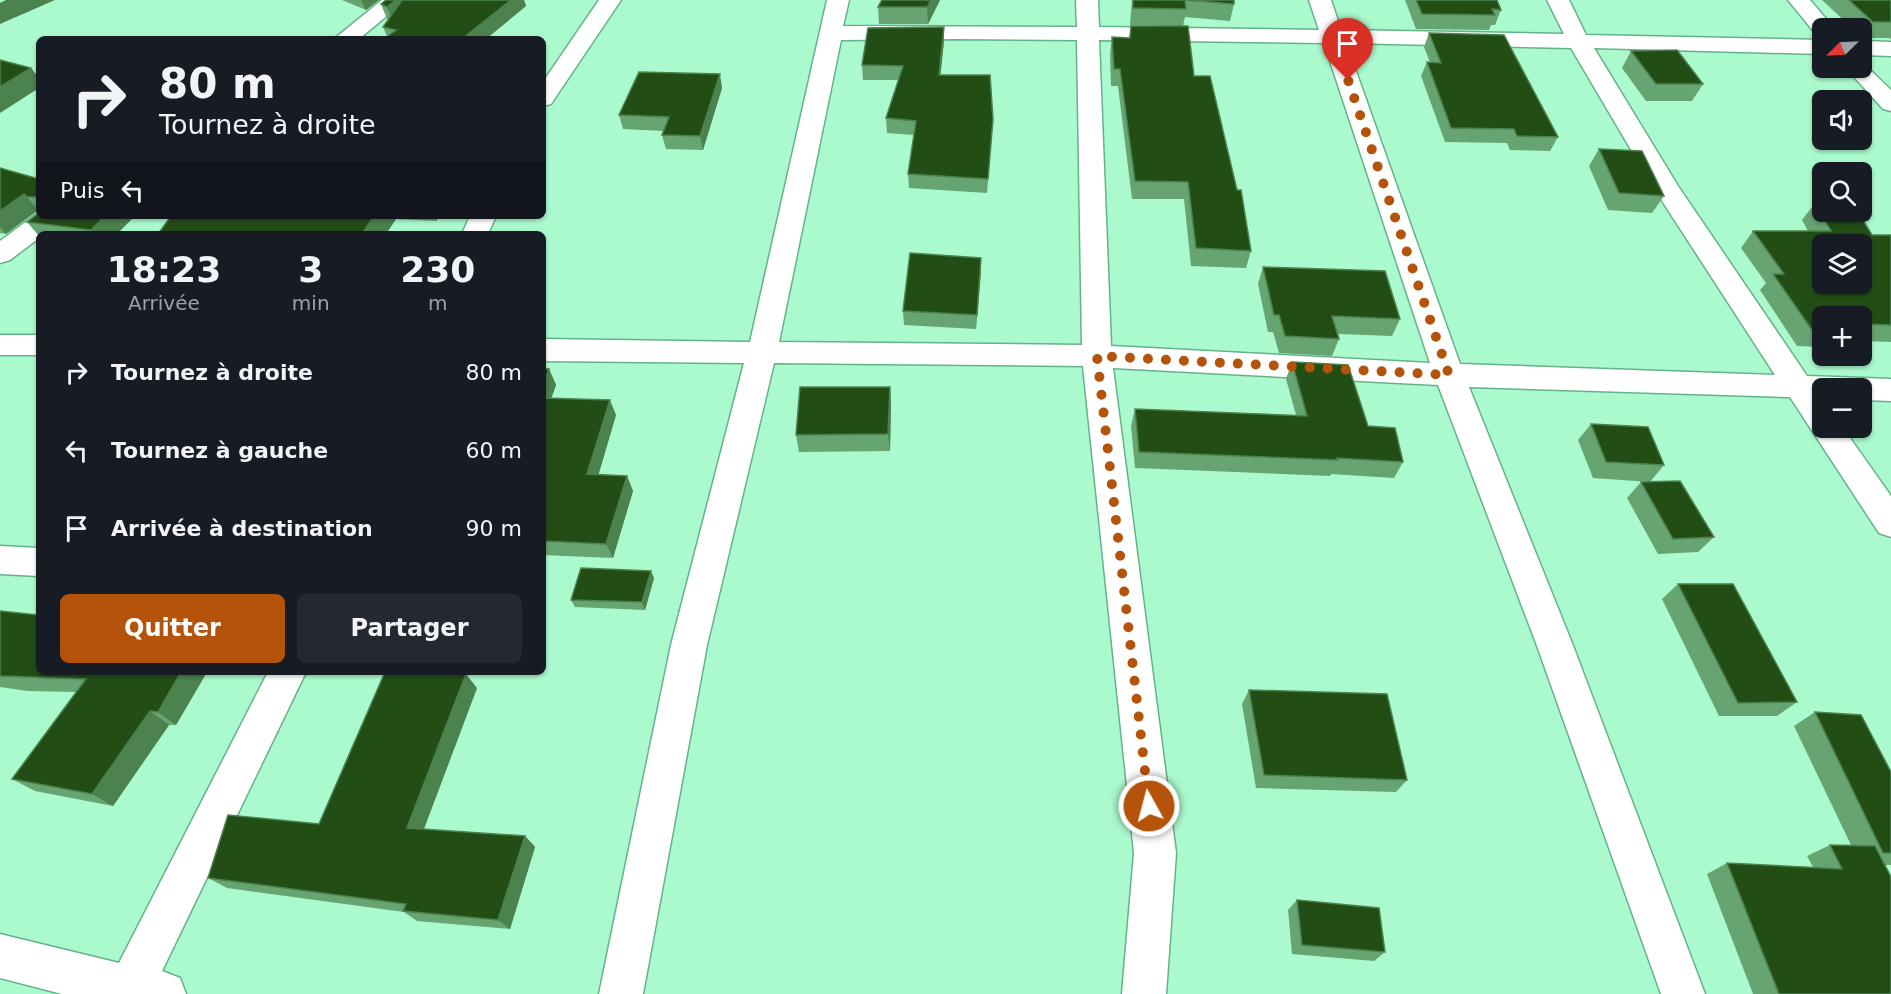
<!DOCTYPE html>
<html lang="fr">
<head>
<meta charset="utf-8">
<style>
  body { margin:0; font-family:"DejaVu Sans",sans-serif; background:#242831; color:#f1f3f6; height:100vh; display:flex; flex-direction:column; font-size:22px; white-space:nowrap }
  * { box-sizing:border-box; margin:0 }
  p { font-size:20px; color:#9ea1a6 }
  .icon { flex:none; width:33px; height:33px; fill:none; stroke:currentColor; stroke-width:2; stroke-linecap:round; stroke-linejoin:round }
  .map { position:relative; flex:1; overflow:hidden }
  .drawer { position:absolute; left:36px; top:231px; width:510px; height:444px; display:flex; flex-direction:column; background:#171b24; border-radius:9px; box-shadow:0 2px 4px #0004 }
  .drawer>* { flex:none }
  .top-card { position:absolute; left:36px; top:36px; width:510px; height:183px; border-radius:9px; box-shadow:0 2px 4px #0004; background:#171b24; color:#f1f3f6; overflow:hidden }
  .needle { width:39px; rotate:246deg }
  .tools { position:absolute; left:1812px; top:18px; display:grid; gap:12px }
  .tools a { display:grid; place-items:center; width:60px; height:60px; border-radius:9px; background:#171b24; box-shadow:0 2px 4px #0004; font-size:30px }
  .pin { position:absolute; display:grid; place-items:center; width:51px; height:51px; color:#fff; margin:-62px -26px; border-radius:50% 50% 50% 0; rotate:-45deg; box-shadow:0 0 6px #0007 }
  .pin .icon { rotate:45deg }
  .me { position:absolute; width:66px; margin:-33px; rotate:353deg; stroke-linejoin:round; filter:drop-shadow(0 0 4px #0008) }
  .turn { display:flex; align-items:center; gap:21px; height:126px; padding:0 24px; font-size:27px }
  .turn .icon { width:78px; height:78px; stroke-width:2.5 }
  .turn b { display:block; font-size:42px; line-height:51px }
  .then { display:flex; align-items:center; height:57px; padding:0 24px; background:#0003; gap:12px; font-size:22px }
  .eta { display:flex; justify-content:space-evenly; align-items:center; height:102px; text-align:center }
  .eta b { font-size:36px; font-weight:700; line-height:42px }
  .cta { display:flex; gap:12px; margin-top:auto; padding:12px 24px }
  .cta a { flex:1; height:69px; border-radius:9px; background:#b45309; color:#fff; font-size:24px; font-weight:700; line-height:69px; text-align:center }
  .cta a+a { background:#242831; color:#f1f3f6 }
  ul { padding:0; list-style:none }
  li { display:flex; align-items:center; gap:18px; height:78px; padding:0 24px }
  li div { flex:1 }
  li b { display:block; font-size:22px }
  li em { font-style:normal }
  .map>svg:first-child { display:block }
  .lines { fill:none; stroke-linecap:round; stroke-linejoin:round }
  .minor-casing { stroke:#65b28a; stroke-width:3 }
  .minor { fill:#fff; fill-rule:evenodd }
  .wall { fill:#66a472 }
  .shaded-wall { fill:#4b824d }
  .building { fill:#224e16; stroke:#4b824d; stroke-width:1.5; fill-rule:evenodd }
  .route { stroke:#b45309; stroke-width:10; stroke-dasharray:0 18 }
</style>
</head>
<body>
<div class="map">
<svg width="1891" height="994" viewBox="0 0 1891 994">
  <rect width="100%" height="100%" fill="#abface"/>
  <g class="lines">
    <!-- minor casing -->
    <g class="minor-casing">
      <g id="minor">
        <path d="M 382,0 L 406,0 L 359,39 L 334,39 Z"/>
        <path d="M 599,0 L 621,0 L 551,104 L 543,106 L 543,82 Z"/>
        <path d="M 827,0 L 849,0 L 843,26 L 1077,27 L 1076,0 L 1098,0 L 1099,27 L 1319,30 L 1309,0 L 1331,0 L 1341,30 L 1564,34 L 1547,0 L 1569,0 L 1586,35 L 1822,40 L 1822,54 L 1594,48 L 1678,186 L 1807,376 C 1836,377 1862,378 1891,379 L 1891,401 L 1862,400 L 1862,388 L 1822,388 L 1822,428 L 1843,428 L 1891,496 L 1891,537 L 1879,533 L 1790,397 L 1469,387 L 1572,643 L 1705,994 L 1661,994 L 1536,643 L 1438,385 L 1113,368 L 1176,853 L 1166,994 L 1122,994 L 1134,853 L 1083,366 L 774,363 L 707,645 L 643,994 L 599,994 L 671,645 L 744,363 L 543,361 L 543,339 L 750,342 ZM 957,39 L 1077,40 L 1082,345 L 779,342 L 841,40 ZM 1099,40 L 1324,43 L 1430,363 L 1111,346 ZM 1346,43 L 1571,48 L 1653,187 L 1775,375 L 1460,364 Z"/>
        <path d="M 1788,0 L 1810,0 L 1834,28 L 1822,28 L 1822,34 L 1815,33 Z"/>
        <path d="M 1862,41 L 1891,42 L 1891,56 L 1862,55 Z"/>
        <path d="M 1862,62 L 1891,90 L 1891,111 L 1883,109 L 1846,68 L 1862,68 Z"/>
        <path d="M 39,212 L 39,216 L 64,216 C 59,224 49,234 39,234 L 39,238 L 10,260 L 0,263 L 0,241 Z"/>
        <path d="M 470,216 L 496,216 L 488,234 L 462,234 Z"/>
        <rect x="0" y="335" width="39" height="20"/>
        <path d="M 0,546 L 39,548 L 39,576 L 0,574 Z"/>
        <path d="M 268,672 L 306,672 L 162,971 L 180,978 L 186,994 L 62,994 L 0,978 L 0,934 L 119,963 Z"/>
      </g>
    </g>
    <!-- minor -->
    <use href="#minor" class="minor"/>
  </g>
  <!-- wall -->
  <g class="wall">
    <path d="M 342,0 L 379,0 L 366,10 Z"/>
    <path d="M 386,0 L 524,0 L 526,6 L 486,39 L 384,39 L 387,36 L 383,27 L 388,19 L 387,19 L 381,4 Z"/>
    <path d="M 882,0 L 940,0 L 928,24 L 879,24 L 878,7 Z"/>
    <path d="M 1132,0 L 1234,0 L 1234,4 L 1230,21 L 1185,17 L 1183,26 L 1130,25 Z"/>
    <path d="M 1405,0 L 1497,0 L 1501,10 L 1495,25 L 1491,25 L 1489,30 L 1416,29 Z"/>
    <path d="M 1822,0 L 1891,0 L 1891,39 L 1889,38 L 1862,38 L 1862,28 L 1852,28 Z"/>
    <path d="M 1131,26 L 1194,76 L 1251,251 L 1246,268 L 1191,266 L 1184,199 L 1132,199 L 1118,86 L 1111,86 L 1110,54 L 1112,37 L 1129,38 Z"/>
    <path d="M 944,27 L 944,41 L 940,75 L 993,119 L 987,193 L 909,188 L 908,174 L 914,135 L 887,133 L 886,118 L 898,80 L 863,80 L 862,65 Z"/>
    <path d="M 1429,33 L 1558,137 L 1550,151 L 1510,150 L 1507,143 L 1445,142 L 1421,76 L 1427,62 L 1430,62 L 1424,47 Z"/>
    <path d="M 1631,51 L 1703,84 L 1692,101 L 1646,101 L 1622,68 Z"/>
    <path d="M 722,88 L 703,150 L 666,149 L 662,135 L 664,131 L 623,129 L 619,115 Z"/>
    <path d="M 1599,149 L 1664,196 L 1652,213 L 1608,210 L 1589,166 Z"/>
    <path d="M 0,168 L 39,179 L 39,212 L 38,210 L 6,234 L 0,233 Z"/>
    <path d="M 1815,203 L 1872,235 L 1891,235 L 1891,342 L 1862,341 L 1862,316 L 1822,316 L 1822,347 L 1797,346 L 1760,290 L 1766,283 L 1741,248 L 1753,231 L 1808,231 L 1802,220 Z"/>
    <path d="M 39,213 L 117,234 L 39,234 L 39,236 L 27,222 Z"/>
    <path d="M 171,216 L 439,216 L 436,221 L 396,219 L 386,234 L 158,234 Z"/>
    <path d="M 1263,267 L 1400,319 L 1392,336 L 1338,334 L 1339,339 L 1332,356 L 1279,353 L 1273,332 L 1268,332 L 1258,284 Z"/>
    <path d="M 981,271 L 976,329 L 904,325 L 903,311 Z"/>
    <path d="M 1292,362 L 1368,426 L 1403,462 L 1394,478 L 1331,474 L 1330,476 L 1135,468 L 1131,426 L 1135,409 L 1296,415 L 1286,379 Z"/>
    <path d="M 543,369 L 549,369 L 556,385 L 551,398 L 616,415 L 598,475 L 627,476 L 633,491 L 613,558 L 543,555 Z"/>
    <path d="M 890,387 L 891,404 L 890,451 L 799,452 L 796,435 Z"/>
    <path d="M 1591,424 L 1664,465 L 1650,482 L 1593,478 L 1578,440 Z"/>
    <path d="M 1641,482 L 1714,537 L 1698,552 L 1658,554 L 1627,498 Z"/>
    <path d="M 654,578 L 645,610 L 575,607 L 571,600 Z"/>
    <path d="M 1678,584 L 1797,702 L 1777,716 L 1719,716 L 1662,599 Z"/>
    <path d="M 0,611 L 38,615 L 207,672 L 176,725 L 169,725 L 113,806 L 35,791 L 12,779 L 76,692 L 28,691 L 0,687 Z"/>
    <path d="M 477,688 L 424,829 L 525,836 L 535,847 L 510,929 L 417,921 L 404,912 L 227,888 L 208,878 L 319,824 Z"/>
    <path d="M 1249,690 L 1407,780 L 1396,792 L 1256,788 L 1242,704 Z"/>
    <path d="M 1815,712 L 1891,772 L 1891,865 L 1885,865 L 1891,994 L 1753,994 L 1707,874 L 1727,863 L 1813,867 L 1807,856 L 1830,845 L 1851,845 L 1794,726 Z"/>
    <path d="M 1297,900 L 1385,952 L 1374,961 L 1292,954 L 1288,910 Z"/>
  </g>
  <!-- shaded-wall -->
  <g class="shaded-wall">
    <path d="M 6,0 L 55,0 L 0,24 L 0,3 Z"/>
    <path d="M 361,0 L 379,0 L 366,10 Z"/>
    <path d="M 396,0 L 411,0 L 393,21 L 387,7 Z"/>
    <path d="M 511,0 L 524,0 L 526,6 L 486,39 L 462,39 Z"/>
    <path d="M 931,0 L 940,0 L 928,24 L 927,7 Z"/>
    <path d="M 944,27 L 944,41 L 939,90 L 939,75 Z"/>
    <path d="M 31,68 L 39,78 L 39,88 L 0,113 L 0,87 Z"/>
    <path d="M 720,74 L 722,88 L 703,150 L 700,136 Z"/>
    <path d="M 24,194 L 38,210 L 6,234 L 0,227 L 0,211 Z"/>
    <path d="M 105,216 L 135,216 L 117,234 L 94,234 L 91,230 Z"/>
    <path d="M 374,216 L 394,216 L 396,219 L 386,234 L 362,234 Z"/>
    <path d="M 434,216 L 439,216 L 436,221 Z"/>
    <path d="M 981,258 L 981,271 L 976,329 L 977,315 Z"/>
    <path d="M 549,369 L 556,385 L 546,414 L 543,407 L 543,386 Z"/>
    <path d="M 890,387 L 891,404 L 890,451 L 888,434 Z"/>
    <path d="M 610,400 L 616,415 L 594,490 L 587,474 Z"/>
    <path d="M 627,476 L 633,491 L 613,558 L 606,544 Z"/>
    <path d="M 651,571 L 654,578 L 645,610 L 642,602 Z"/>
    <path d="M 181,672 L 207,672 L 176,725 L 158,712 Z"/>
    <path d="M 466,674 L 477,688 L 420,839 L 407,828 Z"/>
    <path d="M 150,711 L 169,725 L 113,806 L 92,794 Z"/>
    <path d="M 525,836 L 535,847 L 510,929 L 498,920 Z"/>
  </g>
  <!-- building -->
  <g class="building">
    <path d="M 386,0 L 396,0 L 387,7 L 381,4 Z"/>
    <path d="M 402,0 L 511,0 L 462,39 L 384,39 L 396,30 L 383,27 Z"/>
    <path d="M 882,0 L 931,0 L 927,7 L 878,7 Z"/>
    <path d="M 1133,0 L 1234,0 L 1234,4 L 1185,0 L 1186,9 L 1133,8 Z"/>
    <path d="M 1416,0 L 1497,0 L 1501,10 L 1492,9 L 1495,15 L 1422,14 Z"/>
    <path d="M 1849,0 L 1891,0 L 1891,22 L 1873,22 Z"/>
    <path d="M 1131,26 L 1188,26 L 1194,76 L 1210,76 L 1237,190 L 1241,190 L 1251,251 L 1196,248 L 1188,182 L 1135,181 L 1120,69 L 1114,69 L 1112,37 L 1130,38 Z"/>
    <path d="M 944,27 L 939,75 L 990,75 L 993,119 L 988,179 L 908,174 L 916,121 L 886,118 L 903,66 L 862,65 L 868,28 Z"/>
    <path d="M 1429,33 L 1504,35 L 1558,137 L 1517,136 L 1514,129 L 1451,128 L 1427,62 L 1441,63 Z"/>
    <path d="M 1677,50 L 1703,84 L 1656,84 L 1631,51 Z"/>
    <path d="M 0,60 L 31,68 L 0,87 Z"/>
    <path d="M 639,72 L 720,74 L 700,136 L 662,135 L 669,117 L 619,115 Z"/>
    <path d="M 1599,149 L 1642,151 L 1664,196 L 1619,193 Z"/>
    <path d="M 0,168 L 39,179 L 39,197 L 27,197 L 24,194 L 0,211 Z"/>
    <path d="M 1815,203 L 1822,204 L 1822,212 L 1858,212 L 1872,235 L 1891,235 L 1891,325 L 1862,324 L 1862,316 L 1822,316 L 1822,330 L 1812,330 L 1773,274 L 1784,274 L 1753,231 L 1831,231 ZM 1822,244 L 1862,244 L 1862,284 L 1822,284 Z"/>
    <path d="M 39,213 L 39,216 L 105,216 L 91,230 L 27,222 Z"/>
    <path d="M 171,216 L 374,216 L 362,234 L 158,234 Z"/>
    <path d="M 910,253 L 981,258 L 977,315 L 903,311 Z"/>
    <path d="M 1263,267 L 1385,271 L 1400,319 L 1332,316 L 1339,339 L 1285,336 L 1279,315 L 1274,315 Z"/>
    <path d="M 1292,362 L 1348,365 L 1368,426 L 1395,428 L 1403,462 L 1337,458 L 1338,460 L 1139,452 L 1135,409 L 1307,416 Z"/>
    <path d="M 543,369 L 549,369 L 543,386 Z"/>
    <path d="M 800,387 L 890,387 L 888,434 L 796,435 Z"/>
    <path d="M 543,398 L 610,400 L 587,474 L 627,476 L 606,544 L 543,541 Z"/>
    <path d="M 1591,424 L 1648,427 L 1664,465 L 1606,462 Z"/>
    <path d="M 1680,481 L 1714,537 L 1673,539 L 1641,482 Z"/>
    <path d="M 581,568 L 651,571 L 642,602 L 571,600 Z"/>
    <path d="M 1678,584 L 1733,584 L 1797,702 L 1738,703 Z"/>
    <path d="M 0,611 L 38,615 L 39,614 L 39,672 L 181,672 L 158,712 L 150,711 L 92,794 L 12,779 L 86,679 L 0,676 Z"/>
    <path d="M 385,672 L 442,672 L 466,674 L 407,828 L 525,836 L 498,920 L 403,911 L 406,904 L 208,878 L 228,815 L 319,824 Z"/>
    <path d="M 1249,690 L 1387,694 L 1407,780 L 1264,775 Z"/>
    <path d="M 1815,712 L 1861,715 L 1891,772 L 1891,853 L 1883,853 Z"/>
    <path d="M 1830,845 L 1875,846 L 1891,877 L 1891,994 L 1779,994 L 1727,863 L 1842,869 Z"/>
    <path d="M 1297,900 L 1379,908 L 1385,952 L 1302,945 Z"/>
  </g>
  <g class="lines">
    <!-- route -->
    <path class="route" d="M 1149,806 L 1097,356 L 1449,375 L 1348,80"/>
  </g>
</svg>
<div class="tools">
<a><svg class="needle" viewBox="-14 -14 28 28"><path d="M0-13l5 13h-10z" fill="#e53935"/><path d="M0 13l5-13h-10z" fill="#9ea1a6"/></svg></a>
<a><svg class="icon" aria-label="sound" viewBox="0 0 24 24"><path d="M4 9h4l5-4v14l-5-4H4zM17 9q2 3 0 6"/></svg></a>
<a><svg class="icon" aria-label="search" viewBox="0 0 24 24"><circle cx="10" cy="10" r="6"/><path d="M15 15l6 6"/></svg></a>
<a><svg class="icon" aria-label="layers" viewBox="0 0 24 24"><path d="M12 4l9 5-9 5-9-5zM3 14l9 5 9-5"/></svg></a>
<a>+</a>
<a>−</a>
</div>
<div class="pin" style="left:1348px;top:80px;background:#d93025"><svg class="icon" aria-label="arrive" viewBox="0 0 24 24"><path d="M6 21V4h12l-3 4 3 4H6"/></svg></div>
<svg class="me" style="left:1149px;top:806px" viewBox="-20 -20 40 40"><circle r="17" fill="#b45309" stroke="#fff" stroke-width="3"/><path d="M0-11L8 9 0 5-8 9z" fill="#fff"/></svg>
<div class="top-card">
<div class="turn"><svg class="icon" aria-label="right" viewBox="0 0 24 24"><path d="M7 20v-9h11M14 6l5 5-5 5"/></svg><div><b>80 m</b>Tournez à droite</div></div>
<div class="then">Puis<svg class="icon" aria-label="left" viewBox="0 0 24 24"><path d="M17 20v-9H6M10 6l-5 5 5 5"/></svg></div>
</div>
<section class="drawer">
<div class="eta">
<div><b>18:23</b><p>Arrivée</p></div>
<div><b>3</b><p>min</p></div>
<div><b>230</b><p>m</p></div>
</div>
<ul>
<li><svg class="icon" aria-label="right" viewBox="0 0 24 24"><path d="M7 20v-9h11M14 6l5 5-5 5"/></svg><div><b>Tournez à droite</b></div><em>80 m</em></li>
<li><svg class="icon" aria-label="left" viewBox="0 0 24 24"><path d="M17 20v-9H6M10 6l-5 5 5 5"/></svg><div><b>Tournez à gauche</b></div><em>60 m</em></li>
<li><svg class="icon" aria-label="arrive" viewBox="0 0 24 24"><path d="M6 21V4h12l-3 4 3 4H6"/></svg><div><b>Arrivée à destination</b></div><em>90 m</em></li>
</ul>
<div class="cta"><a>Quitter</a><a>Partager</a></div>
</section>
</div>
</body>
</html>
